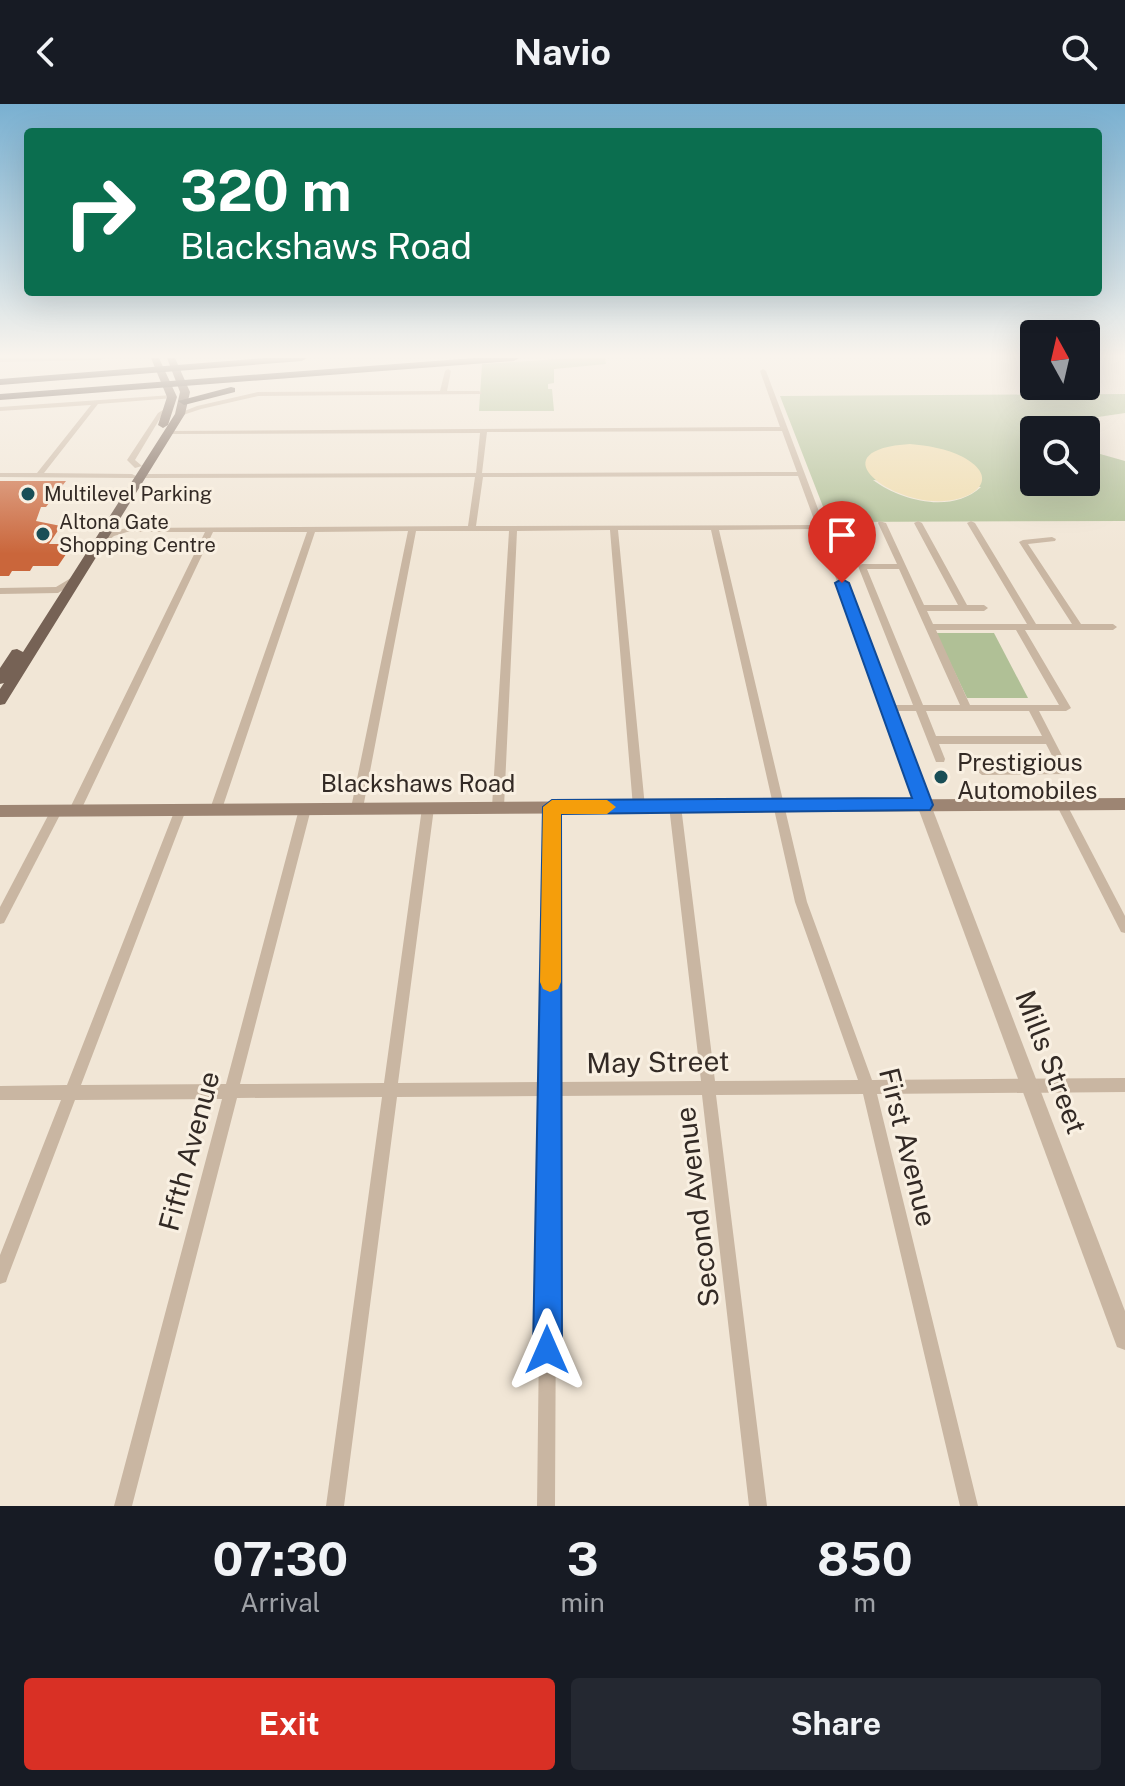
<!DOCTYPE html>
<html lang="en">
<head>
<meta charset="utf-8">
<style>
  body { margin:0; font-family:"Public Sans",sans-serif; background:#242831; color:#f1f3f6; height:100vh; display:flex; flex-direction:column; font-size:30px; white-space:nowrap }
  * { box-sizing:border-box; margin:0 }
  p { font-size:26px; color:#9ea1a6 }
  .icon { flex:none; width:44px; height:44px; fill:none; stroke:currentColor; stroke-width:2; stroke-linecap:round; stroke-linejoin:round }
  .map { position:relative; height:1402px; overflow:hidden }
  .panel { display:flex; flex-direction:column; background:#171b24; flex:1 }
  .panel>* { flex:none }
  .banner { position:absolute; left:24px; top:24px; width:1078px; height:168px; border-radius:8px; box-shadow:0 8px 32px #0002; background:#0b6e4f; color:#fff; overflow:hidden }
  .needle { width:52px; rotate:352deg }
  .fabs { position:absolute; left:1020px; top:216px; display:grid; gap:16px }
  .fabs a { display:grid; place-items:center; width:80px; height:80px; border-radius:8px; background:#171b24; box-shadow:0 8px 32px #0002; font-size:40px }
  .pin { position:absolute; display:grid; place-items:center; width:68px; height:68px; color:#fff; margin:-82px -34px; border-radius:50% 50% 50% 0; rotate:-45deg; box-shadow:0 0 8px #0007 }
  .pin .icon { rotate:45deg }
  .me { position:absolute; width:88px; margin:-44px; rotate:0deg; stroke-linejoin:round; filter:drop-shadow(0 0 6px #0008) }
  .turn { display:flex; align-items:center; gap:28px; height:168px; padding:0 24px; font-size:36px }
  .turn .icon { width:104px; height:104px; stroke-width:2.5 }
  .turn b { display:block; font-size:56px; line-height:68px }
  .eta { display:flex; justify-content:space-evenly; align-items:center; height:136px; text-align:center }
  .eta b { font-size:48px; font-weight:700; line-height:56px }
  .button { display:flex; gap:16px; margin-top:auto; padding:16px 24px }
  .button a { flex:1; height:92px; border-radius:8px; background:#d93025; color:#fff; font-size:32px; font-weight:700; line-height:92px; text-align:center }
  .button a+a { background:#242831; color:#f1f3f6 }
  header { display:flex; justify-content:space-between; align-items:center; height:104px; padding:0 24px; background:#171b24; font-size:36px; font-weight:700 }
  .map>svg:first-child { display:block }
  .green { fill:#b0c096; fill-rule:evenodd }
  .sand { fill:#efdbaa }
  .building { fill:#ca663b }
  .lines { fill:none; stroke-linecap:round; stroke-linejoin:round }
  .minor { fill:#c9b6a2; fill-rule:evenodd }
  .tertiary { fill:#c9b6a2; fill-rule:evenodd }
  .secondary { fill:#9d8573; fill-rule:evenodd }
  .primary { fill:#766255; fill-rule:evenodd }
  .motorway { fill:#55453b; fill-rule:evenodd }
  .route { fill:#1a73e8; stroke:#114b97; stroke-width:2 }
  .slow { fill:#f59e0b }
  .poi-dot { fill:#194e56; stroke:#f9f0e2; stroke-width:3 }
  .labels { text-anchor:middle; stroke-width:6; stroke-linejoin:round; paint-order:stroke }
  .far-poi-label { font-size:20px; fill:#332a25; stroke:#f9f0e2; text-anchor:start }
  .poi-label { font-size:24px; fill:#332a25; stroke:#f9f0e2; text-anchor:start }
  .street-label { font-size:24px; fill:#332a25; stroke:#f9f0e2 }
  .near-street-label { font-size:28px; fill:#332a25; stroke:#f9f0e2 }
</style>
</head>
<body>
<header><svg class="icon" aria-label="back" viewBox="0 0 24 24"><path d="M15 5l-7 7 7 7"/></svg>Navio<svg class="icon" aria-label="search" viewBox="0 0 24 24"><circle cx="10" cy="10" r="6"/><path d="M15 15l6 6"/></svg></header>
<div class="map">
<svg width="1125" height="1402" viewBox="0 0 1125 1402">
  <rect width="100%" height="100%" fill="#f1e6d6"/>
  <!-- green -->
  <g class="green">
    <path d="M 575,254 L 605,254 L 606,260 L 554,265 L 554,279 L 548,280 L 548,285 L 552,285 L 554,307 L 479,307 L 482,260 Z"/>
    <path d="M 1125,290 L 1125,309 L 1098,313 L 1084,326 L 1034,326 L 1034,378 L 1086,378 L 1086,346 L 1125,357 L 1125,417 L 829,418 L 780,292 ZM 873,376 L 981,383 C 952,410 901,397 873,376 Z"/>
    <path d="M 936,529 L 994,529 L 1028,594 L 967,594 Z"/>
  </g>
  <!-- sand -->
  <path class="sand" d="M 910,340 C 928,342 946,344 963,353 C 1001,374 976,395 944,397 C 890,401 817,346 910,340 Z"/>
  <!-- building -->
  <path class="building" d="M 0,377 L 66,377 L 46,403 L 41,403 L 36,417 L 61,422 L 49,440 L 73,440 L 58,462 L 33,462 L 30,467 L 12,467 L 9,472 L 0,472 Z"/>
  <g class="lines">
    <!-- minor -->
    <g class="minor">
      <path d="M 0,254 L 103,254 L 100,256 L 0,258 Z"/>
      <path d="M 448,265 L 451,267 L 447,287 L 479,287 L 482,289 L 481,290 L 258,292 L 201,305 L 180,312 L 177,310 L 197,302 L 258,288 L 440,287 L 445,267 Z"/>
      <path d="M 763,265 L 766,267 L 892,601 L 913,601 L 858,462 L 862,460 L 897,460 L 878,419 L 879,417 L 886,419 L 924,501 L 958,501 L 914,419 L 918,417 L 922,419 L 967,501 L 984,501 L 988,504 L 984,507 L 927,507 L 933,520 L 1027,520 L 967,419 L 971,417 L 975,419 L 1036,520 L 1072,520 L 1019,438 L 1023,436 L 1052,433 L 1056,435 L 1055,437 L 1028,440 L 1081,520 L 1113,520 L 1117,523 L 1113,526 L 1025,526 L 1071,604 L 1066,607 L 1039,607 L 1070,667 L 1069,670 L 982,671 L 977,667 L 982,663 L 1058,663 L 1046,640 L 939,640 L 945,655 L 944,658 L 936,658 L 916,607 L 894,607 L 930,701 L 928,704 L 920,704 L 918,701 L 818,425 L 719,426 L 807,798 L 872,976 L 1125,974 L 1125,988 L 877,990 L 978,1402 L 960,1402 L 863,990 L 716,991 L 767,1402 L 749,1402 L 702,991 L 557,992 L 555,1402 L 537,1402 L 542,992 L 397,993 L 344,1402 L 326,1402 L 382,993 L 237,994 L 132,1402 L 114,1402 L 222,995 L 75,996 L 8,1172 L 6,1178 L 0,1180 L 0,1151 L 61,996 L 0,996 L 0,982 L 67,981 L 176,703 L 184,703 L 186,706 L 81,981 L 226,980 L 299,705 L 301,702 L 309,702 L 311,705 L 240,980 L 384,979 L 422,704 L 424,701 L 432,701 L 434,704 L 398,979 L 543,978 L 546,703 L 548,700 L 556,700 L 558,703 L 557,978 L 701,977 L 669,702 L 671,699 L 679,699 L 681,702 L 715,977 L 858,976 L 795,798 L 711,426 L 618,426 L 645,703 L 643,706 L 635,706 L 633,703 L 610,426 L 517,427 L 504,703 L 502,706 L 494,706 L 492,703 L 509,427 L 416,427 L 363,704 L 361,707 L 353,707 L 351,704 L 408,427 L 315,428 L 222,705 L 220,708 L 212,708 L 210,705 L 307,428 L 213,428 L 81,706 L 79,709 L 71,709 L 69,706 L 205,428 L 127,428 L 114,432 L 104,440 L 97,438 L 108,428 L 127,424 L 468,422 L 475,373 L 141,374 L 137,372 L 141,370 L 476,369 L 480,329 L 170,330 L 167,328 L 168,327 L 780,323 L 760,267 ZM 782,327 L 797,368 L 482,369 L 487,328 ZM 798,372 L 816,421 L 476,422 L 483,373 ZM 867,465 L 899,465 L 960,601 L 923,601 ZM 936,526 L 1016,526 L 1059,601 L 970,601 ZM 926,607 L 1029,607 L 1042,632 L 936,632 Z"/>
      <path d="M 172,291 L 175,293 L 174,294 L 98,300 L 44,369 L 132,370 L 136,372 L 135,374 L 0,373 L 0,369 L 37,369 L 91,301 L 0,307 L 0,303 Z"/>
      <path d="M 168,303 L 173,304 L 162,311 L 135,356 L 142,362 L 135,364 L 127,356 L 158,309 Z"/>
      <path d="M 76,471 L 80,474 L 79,476 L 58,489 L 0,490 L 0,484 L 56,483 Z"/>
      <path d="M 1061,696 L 1065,697 L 1125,812 L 1125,829 L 1121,828 L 1056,700 L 1057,697 Z"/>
      <path d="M 56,703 L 60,704 L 62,707 L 4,819 L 0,820 L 0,803 L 52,704 Z"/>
    </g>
    <!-- tertiary -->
    <path class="tertiary" d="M 924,696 L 929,697 L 931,701 L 1125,1207 L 1125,1246 L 1117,1243 L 1114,1235 L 917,701 L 919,697 Z"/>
    <!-- secondary -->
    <path class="secondary" d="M 1125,694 L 1125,706 L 0,713 L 0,701 Z"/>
    <!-- primary -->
    <g class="primary">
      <path d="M 151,254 L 159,254 L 177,293 L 168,321 L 163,324 L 158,321 L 167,293 Z"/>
      <path d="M 167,254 L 175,254 L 190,288 L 185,310 L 5,600 L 0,601 L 0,585 L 4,579 L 0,580 L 0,564 L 12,546 L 17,545 L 23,548 L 175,310 L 180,288 Z"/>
    </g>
    <!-- motorway -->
    <g class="motorway">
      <path d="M 264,254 L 307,254 L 302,257 L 0,281 L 0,275 Z"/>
      <path d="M 474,254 L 519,254 L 514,257 L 0,296 L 0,290 Z"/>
      <path d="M 231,283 L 235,284 L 235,288 L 184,301 L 178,297 Z"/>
    </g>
  </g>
  <!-- sky -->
  <linearGradient id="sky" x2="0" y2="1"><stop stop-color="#79b0d1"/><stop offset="0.56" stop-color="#f9f4ed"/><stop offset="1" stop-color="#f9f4ed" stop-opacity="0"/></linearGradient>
  <rect width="1125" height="450" fill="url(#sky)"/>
  <!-- route -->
  <path class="route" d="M 842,475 L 849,479 L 933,701 L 930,706 L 561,710 L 562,1246 L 557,1256 L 547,1260 L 537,1256 L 533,1246 L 543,703 L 552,696 L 912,694 L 835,479 Z"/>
  <!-- slow -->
  <path class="slow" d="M 552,696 L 607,696 L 616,703 L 607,710 L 561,710 L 561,878 L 558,885 L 550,888 L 543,885 L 540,878 L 543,703 Z"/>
  <!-- markers -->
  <g class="poi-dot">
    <circle cx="28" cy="390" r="8"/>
    <circle cx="43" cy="430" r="8"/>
    <circle cx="941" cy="673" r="8"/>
  </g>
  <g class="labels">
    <!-- far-poi labels -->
    <g class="far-poi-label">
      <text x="44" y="397">Multilevel Parking</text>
      <text x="59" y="425">Altona Gate<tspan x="59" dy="23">Shopping Centre</tspan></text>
    </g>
    <!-- poi labels -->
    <g class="poi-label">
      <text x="957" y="667">Prestigious<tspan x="957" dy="28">Automobiles</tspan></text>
    </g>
    <!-- street labels -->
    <g class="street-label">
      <text x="418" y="688">Blackshaws Road</text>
    </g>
    <!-- near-street labels -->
    <g class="near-street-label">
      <text transform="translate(658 958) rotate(-1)" y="10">May Street</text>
      <text transform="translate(1051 958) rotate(69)" y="10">Mills Street</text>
      <text transform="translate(908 1043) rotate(76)" y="10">First Avenue</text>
      <text transform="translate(189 1047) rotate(-75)" y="10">Fifth Avenue</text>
      <text transform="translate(697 1103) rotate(-97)" y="10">Second Avenue</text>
    </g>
  </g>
</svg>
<div class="fabs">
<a><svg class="needle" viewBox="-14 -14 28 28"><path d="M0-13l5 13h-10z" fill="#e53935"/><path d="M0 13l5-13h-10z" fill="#9ea1a6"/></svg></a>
<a><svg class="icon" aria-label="search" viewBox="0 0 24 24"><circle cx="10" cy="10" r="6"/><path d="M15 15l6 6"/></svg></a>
</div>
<div class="pin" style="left:842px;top:479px;background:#d93025"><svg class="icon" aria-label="arrive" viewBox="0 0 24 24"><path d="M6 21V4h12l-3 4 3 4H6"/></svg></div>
<svg class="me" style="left:547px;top:1246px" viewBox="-20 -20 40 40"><path d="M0-17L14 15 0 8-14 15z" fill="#1a73e8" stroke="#fff" stroke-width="4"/></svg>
<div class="banner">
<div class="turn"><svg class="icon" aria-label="right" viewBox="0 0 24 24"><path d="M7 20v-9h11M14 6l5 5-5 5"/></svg><div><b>320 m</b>Blackshaws Road</div></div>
</div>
</div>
<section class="panel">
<div class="eta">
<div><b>07:30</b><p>Arrival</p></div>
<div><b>3</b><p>min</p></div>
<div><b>850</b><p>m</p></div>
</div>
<div class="button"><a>Exit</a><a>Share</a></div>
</section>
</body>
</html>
